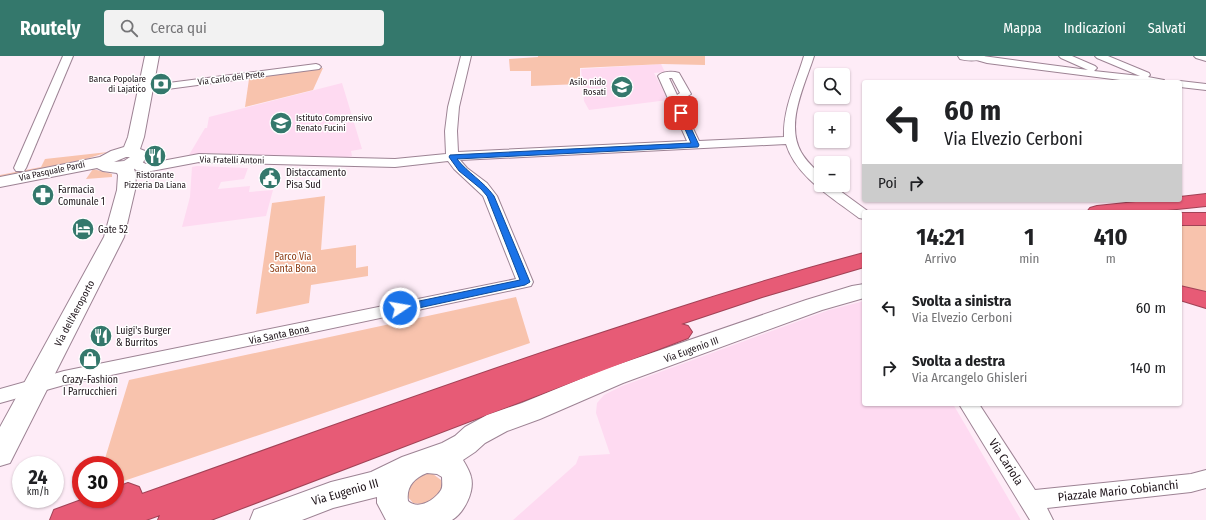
<!DOCTYPE html>
<html lang="it">
<head>
<meta charset="utf-8">
<style>
  body { margin:0; font-family:"Fira Sans Condensed",sans-serif; background:#f2f2f2; color:#202124; height:100vh; display:flex; flex-direction:column; font-size:15px; white-space:nowrap }
  * { box-sizing:border-box; margin:0 }
  p { font-size:13px; color:#757577 }
  .icon { flex:none; width:22px; height:22px; fill:none; stroke:currentColor; stroke-width:2; stroke-linecap:round; stroke-linejoin:round }
  .map { position:relative; flex:1; overflow:hidden }
  .panel { position:absolute; left:862px; top:154px; width:320px; height:196px; display:flex; flex-direction:column; background:#fff; border-radius:4px; box-shadow:0 1px 3px #0004 }
  .panel>* { flex:none }
  .hud { position:absolute; left:862px; top:24px; width:320px; height:122px; border-radius:4px; box-shadow:0 1px 3px #0004; background:#fff; color:#202124; overflow:hidden }
  .controls { position:absolute; left:814px; top:12px; display:grid; gap:8px }
  .controls a { display:grid; place-items:center; width:36px; height:36px; border-radius:4px; background:#fff; box-shadow:0 1px 3px #0004; font-size:20px }
  .speed { position:absolute; left:12px; top:400px; display:flex; gap:8px; font-size:20px; font-weight:700; text-align:center }
  .speed>* { display:grid; place-content:center; width:52px; height:52px; border-radius:50%; background:#fff; box-shadow:0 1px 3px #0004; line-height:1 }
  .speed small { font-size:10px; font-weight:400 }
  .speed .limit { border:6px solid #d22; background:#fff; color:#111 }
  .pin { position:absolute; display:grid; place-items:center; width:34px; height:34px; color:#fff; margin:-17px; border-radius:8px; box-shadow:0 2px 6px #0006 }
  .me { position:absolute; width:44px; margin:-22px; rotate:78deg; stroke-linejoin:round; filter:drop-shadow(0 0 3px #0008) }
  .turn { display:flex; align-items:center; gap:14px; height:84px; padding:0 16px; font-size:18px }
  .turn .icon { width:52px; height:52px; stroke-width:2.5 }
  .turn b { display:block; font-size:28px; line-height:34px }
  .then { display:flex; align-items:center; height:38px; padding:0 16px; background:#0003; gap:8px; font-size:15px }
  .eta { display:flex; justify-content:space-evenly; align-items:center; height:68px; text-align:center }
  .eta b { font-size:24px; font-weight:700; line-height:28px }
  ul { padding:0; list-style:none }
  li { display:flex; align-items:center; gap:12px; height:60px; padding:0 16px }
  li div { flex:1 }
  li b { display:block; font-size:15px }
  li em { font-style:normal }
  header { display:flex; align-items:center; gap:24px; box-sizing:border-box; height:56px; padding:0 20px; background:#34786c; color:#fff }
  header strong { font-size:19px }
  nav { display:flex; gap:22px; margin-inline-start:auto; font-size:14px }
  .search { width:280px; height:36px; background:#f2f2f2; display:flex; align-items:center; gap:10px; box-sizing:border-box; padding:0 14px; border-radius:4px; color:#757577; font-size:15px }
  .map>svg:first-child { display:block }
  .built { fill:#fedaf1 }
  .green { fill:#f8c3ad }
  .lines { fill:none; stroke-linecap:round; stroke-linejoin:round }
  .street-casing { stroke:#9d8394; stroke-width:2 }
  .secondary-casing { stroke:#9d8394; stroke-width:2 }
  .highway-casing { stroke:#a14256; stroke-width:2 }
  .street { fill:#fff; fill-rule:evenodd }
  .secondary { fill:#fff; fill-rule:evenodd }
  .highway { fill:#e75b76; fill-rule:evenodd }
  .route { fill:#1a73e8; stroke:#114b97 }
  .labels { text-anchor:middle; stroke-width:3; stroke-linejoin:round; paint-order:stroke }
  .far-street-label { font-size:9px; fill:#1f151b; stroke:#fff }
  .far-poi-label { font-size:9px; fill:#1f151b; stroke:#fff; text-anchor:end }
  .poi-label { font-size:10px; fill:#1f151b; stroke:#fff; text-anchor:start }
  .park-label { font-size:10px; fill:#8d3c13; stroke:#fff }
  .street-label { font-size:10px; fill:#1f151b; stroke:#fff }
  .near-street-label { font-size:12px; fill:#1f151b; stroke:#fff }
</style>
</head>
<body>
<header>
<strong>Routely</strong>
<div class="search"><svg class="icon" aria-label="search" viewBox="0 0 24 24"><circle cx="10" cy="10" r="6"/><path d="M15 15l6 6"/></svg>Cerca qui</div>
<nav><a>Mappa</a><a>Indicazioni</a><a>Salvati</a></nav>
</header>
<div class="map">
<svg width="1206" height="464" viewBox="0 0 1206 464">
  <rect width="100%" height="100%" fill="#feecf7"/>
  <!-- built -->
  <g class="built">
    <path d="M 661,8 L 665,16 L 654,17 L 668,44 L 589,54 L 584,45 L 581,13 Z"/>
    <path d="M 342,27 L 362,93 L 351,95 L 352,100 L 343,102 L 206,97 L 189,99 L 205,72 L 207,72 L 209,61 Z"/>
    <path d="M 197,110 L 248,112 L 244,123 L 221,126 L 218,133 L 250,130 L 249,136 L 273,134 L 266,160 L 182,171 L 190,141 L 192,111 Z"/>
    <path d="M 864,245 L 864,348 L 953,348 L 1021,464 L 513,464 L 576,408 L 579,400 L 610,398 L 596,357 L 597,347 L 604,339 L 622,330 L 829,254 Z"/>
  </g>
  <!-- green -->
  <g class="green">
    <path d="M 538,0 L 705,0 L 705,9 L 663,8 L 580,12 L 580,28 L 531,30 L 531,15 L 510,15 L 509,3 L 538,1 Z"/>
    <path d="M 323,12 L 313,34 L 245,51 L 249,23 Z"/>
    <path d="M 108,96 L 86,103 L 0,121 L 0,119 L 41,111 L 45,103 Z"/>
    <path d="M 93,113 L 112,118 L 112,121 L 86,123 Z"/>
    <path d="M 325,140 L 321,194 L 356,189 L 356,212 L 368,210 L 368,220 L 311,229 L 309,247 L 256,258 L 272,147 Z"/>
    <path d="M 1206,168 L 1206,241 L 1180,233 L 1180,169 Z"/>
    <path d="M 516,241 L 530,287 L 115,428 L 115,409 L 103,409 L 129,324 Z"/>
    <path d="M 427,418 L 433,418 L 441,424 C 447,440 428,451 413,447 L 407,440 L 408,430 L 422,419 Z"/>
  </g>
  <g class="lines">
    <!-- street casing -->
    <g class="street-casing">
      <g id="street">
        <path d="M 63,0 L 73,0 L 26,112 L 24,115 L 16,115 L 14,112 Z"/>
        <path d="M 461,0 L 471,0 L 459,51 L 457,75 L 458,96 L 687,85 L 658,20 C 662,15 673,15 679,17 L 691,38 L 680,45 L 699,85 L 784,81 C 783,52 796,27 804,0 L 814,0 C 805,29 785,67 801,96 C 806,105 814,112 821,119 L 821,129 L 832,129 L 869,156 L 864,156 L 864,163 L 859,162 C 833,142 796,121 786,88 L 460,104 L 467,112 L 487,127 L 497,140 L 533,226 L 531,230 L 64,329 L 0,347 L 0,333 L 64,315 L 516,223 L 483,140 L 454,113 L 448,105 L 395,111 L 199,106 L 146,116 L 136,114 L 128,106 L 130,103 L 134,102 L 146,108 L 199,98 L 395,103 L 446,98 L 445,75 L 448,51 ZM 669,22 L 672,22 L 680,37 L 677,39 Z"/>
        <path d="M 972,0 L 983,0 L 1088,14 L 1061,2 L 1059,0 L 1072,0 L 1095,10 L 1097,12 L 1094,15 L 1140,20 L 1097,2 L 1095,0 L 1108,0 L 1149,17 L 1150,19 L 1148,21 L 1164,24 L 1165,26 L 1136,26 L 987,7 L 973,3 Z"/>
        <path d="M 1194,0 L 1206,0 L 1206,5 L 1196,2 Z"/>
        <path d="M 316,8 L 319,9 L 321,11 L 319,13 L 145,36 L 140,33 L 145,30 Z"/>
        <path d="M 1180,25 L 1206,28 L 1206,34 L 1180,31 L 1180,26 L 1176,26 Z"/>
        <path d="M 959,348 L 979,348 L 1035,434 L 1191,418 L 1206,414 L 1206,432 L 1191,436 L 1047,452 L 1053,464 L 1030,464 Z"/>
      </g>
    </g>
    <!-- secondary casing -->
    <g class="secondary-casing">
      <g id="secondary">
        <path d="M 145,0 L 159,0 L 144,81 L 140,93 L 145,95 L 147,99 L 141,110 L 134,113 L 136,119 L 135,134 L 124,181 L 10,407 L 0,410 L 0,371 L 104,181 L 117,134 L 118,119 L 117,117 L 103,115 L 97,112 L 0,131 L 0,121 L 100,101 L 111,95 L 124,91 L 128,81 ZM 126,101 L 130,101 L 124,105 L 114,106 Z"/>
        <path d="M 958,0 L 985,0 L 983,3 C 975,5 968,5 960,3 Z"/>
        <path d="M 864,228 L 864,242 L 822,254 L 623,327 L 540,363 L 507,375 L 485,387 L 475,396 L 463,404 C 466,409 470,416 471,421 C 475,435 464,457 452,464 L 386,464 L 377,447 L 377,441 L 333,452 L 302,464 L 250,464 L 254,454 L 331,426 L 371,416 L 402,401 L 442,387 L 455,380 L 465,371 L 487,359 L 522,347 L 605,313 L 806,244 L 852,230 ZM 427,417 L 437,418 L 442,421 C 442,425 443,431 441,434 C 434,445 418,454 408,445 C 406,431 414,422 427,417 Z"/>
      </g>
    </g>
    <!-- highway casing -->
    <g class="highway-casing">
      <g id="highway">
        <path d="M 1206,138 L 1206,150 L 1148,156 L 1087,156 L 1090,152 L 1097,150 L 1155,144 L 1180,144 L 1180,141 Z"/>
        <rect x="1180" y="157" width="26" height="12"/>
        <path d="M 864,197 L 864,211 L 762,241 L 681,268 L 688,270 L 692,276 L 688,282 L 211,464 L 158,464 L 160,459 L 146,464 L 50,464 L 54,454 L 84,443 L 115,443 L 115,432 L 128,427 L 139,431 L 142,438 C 285,387 427,335 571,287 C 668,255 765,223 864,197 Z"/>
        <path d="M 1180,230 L 1206,236 L 1206,252 L 1180,244 Z"/>
      </g>
    </g>
    <!-- street -->
    <use href="#street" class="street"/>
    <!-- secondary -->
    <use href="#secondary" class="secondary"/>
    <!-- highway -->
    <use href="#highway" class="highway"/>
  </g>
  <!-- route -->
  <path class="route" d="M 681,55 L 684,57 L 699,89 L 698,91 L 457,103 C 468,117 483,125 494,140 L 530,226 L 525,229 L 400,256 L 397,255 L 395,252 L 400,249 L 520,224 L 487,140 L 481,133 L 459,115 L 449,101 L 450,99 L 691,87 L 678,57 Z"/>
  <!-- icons -->
  <defs>
    <g id="bank-disc" transform="scale(1.15)"><circle r="9.5" fill="#34786c" stroke="#fff"/><path d="M-6-4H6V4H-6ZM0-2.3a2.3 2.3 0 1 0 0 4.6a2.3 2.3 0 1 0 0-4.6Z" fill="#fff"/></g>
    <g id="school-disc" transform="scale(1.15)"><circle r="9.5" fill="#34786c" stroke="#fff"/><path d="M0-5L7-2L0 1L-7-2ZM-4 1L0 2.5L4 1V4Q0 6-4 4Z" fill="#fff"/></g>
    <g id="restaurant-disc" transform="scale(1.15)"><circle r="9.5" fill="#34786c" stroke="#fff"/><path d="M-5-6h1v4h1v-4h1v4h1v-4h1v5L-1.5 .5V6h-2V.5L-5-1ZM5-6V6H3V1.5H1.5Q1.5-4 5-6Z" fill="#fff"/></g>
    <g id="civic-disc" transform="scale(1.15)"><circle r="9.5" fill="#34786c" stroke="#fff"/><path d="M-.6-6.5H3V-4.5H.6V-3L4-1V1h2V6H-6V1h2V-1L-.6-3ZM-1.2 2.5V6h2.4V2.5Z" fill="#fff"/></g>
    <g id="pharmacy-disc" transform="scale(1.15)"><circle r="9.5" fill="#34786c" stroke="#fff"/><path d="M-2-6h4v4h4v4h-4v4h-4v-4h-4v-4h4Z" fill="#fff"/></g>
    <g id="hotel-disc" transform="scale(1.15)"><circle r="9.5" fill="#34786c" stroke="#fff"/><path d="M-6-4.5h1.5V1H6V5H4.5V3h-9V5H-6ZM-4 0a1.8 1.8 0 1 1 3.6 0ZM.5 0V-2.5h3Q6-2.5 6 0Z" fill="#fff"/></g>
    <g id="shop-disc" transform="scale(1.15)"><circle r="9.5" fill="#34786c" stroke="#fff"/><path d="M-5-2.5h2.3a2.7 3.5 0 0 1 5.4 0H5L5.5 6h-11ZM-1.5-2.5h3a1.5 2.3 0 0 0-3 0Z" fill="#fff"/></g>
  </defs>
  <g fill-rule="evenodd">
    <use href="#bank-disc" x="161" y="28"/>
    <use href="#school-disc" x="622" y="31"/>
    <use href="#school-disc" x="281" y="67"/>
    <use href="#restaurant-disc" x="155" y="100"/>
    <use href="#civic-disc" x="270" y="122"/>
    <use href="#pharmacy-disc" x="43" y="139"/>
    <use href="#hotel-disc" x="83" y="173"/>
    <use href="#restaurant-disc" x="101" y="280"/>
    <use href="#shop-disc" x="90" y="303"/>
  </g>
  <g class="labels">
    <!-- far-street labels -->
    <g class="far-street-label">
      <text transform="translate(231 22) rotate(-7)" y="3">Via Carlo del Prete</text>
      <text transform="translate(232 104) rotate(1)" y="3">Via Fratelli Antoni</text>
      <text transform="translate(52 115) rotate(-12)" y="3">Via Pasquale Pardi</text>
    </g>
    <!-- far-poi labels -->
    <g class="far-poi-label">
      <text x="146" y="26">Banca Popolare<tspan x="146" dy="10">di Lajatico</tspan></text>
      <text x="606" y="29">Asilo nido<tspan x="606" dy="10">Rosati</tspan></text>
      <text x="296" y="65" text-anchor="start">Istituto Comprensivo<tspan x="296" dy="10">Renato Fucini</tspan></text>
      <text x="155" y="122" text-anchor="middle">Ristorante<tspan x="155" dy="10">Pizzeria Da Liana</tspan></text>
    </g>
    <!-- poi labels -->
    <g class="poi-label">
      <text x="286" y="120">Distaccamento<tspan x="286" dy="12">Pisa Sud</tspan></text>
      <text x="58" y="137">Farmacia<tspan x="58" dy="12">Comunale 1</tspan></text>
      <text x="98" y="177">Gate 52</text>
      <text x="116" y="278">Luigi's Burger<tspan x="116" dy="12">&amp; Burritos</tspan></text>
      <text x="90" y="327" text-anchor="middle">Crazy-Fashion<tspan x="90" dy="12">I Parrucchieri</tspan></text>
    </g>
    <!-- park labels -->
    <g class="park-label">
      <text x="293" y="204">Parco Via<tspan x="293" dy="12">Santa Bona</tspan></text>
    </g>
    <!-- street labels -->
    <g class="street-label">
      <text transform="translate(74 257) rotate(-62)" y="4">Via dell'Aeroporto</text>
      <text transform="translate(279 278) rotate(-12)" y="4">Via Santa Bona</text>
      <text transform="translate(691 293) rotate(-20)" y="4">Via Eugenio III</text>
    </g>
    <!-- near-street labels -->
    <g class="near-street-label">
      <text transform="translate(1006 406) rotate(57)" y="4">Via Cariola</text>
      <text transform="translate(1118 435) rotate(-6)" y="4">Piazzale Mario Cobianchi</text>
      <text transform="translate(345 436) rotate(-16)" y="4">Via Eugenio III</text>
    </g>
  </g>
</svg>
<div class="controls">
<a><svg class="icon" aria-label="search" viewBox="0 0 24 24"><circle cx="10" cy="10" r="6"/><path d="M15 15l6 6"/></svg></a>
<a>+</a>
<a>−</a>
</div>
<div class="speed"><div>24<small>km/h</small></div><div class="limit">30</div></div>
<div class="pin" style="left:681px;top:57px;background:#d93025"><svg class="icon" aria-label="arrive" viewBox="0 0 24 24"><path d="M6 21V4h12l-3 4 3 4H6"/></svg></div>
<svg class="me" style="left:400px;top:252px" viewBox="-20 -20 40 40"><circle r="17" fill="#1a73e8" stroke="#fff" stroke-width="3"/><path d="M0-11L8 9 0 5-8 9z" fill="#fff"/></svg>
<div class="hud">
<div class="turn"><svg class="icon" aria-label="left" viewBox="0 0 24 24"><path d="M17 20v-9H6M10 6l-5 5 5 5"/></svg><div><b>60 m</b>Via Elvezio Cerboni</div></div>
<div class="then">Poi<svg class="icon" aria-label="right" viewBox="0 0 24 24"><path d="M7 20v-9h11M14 6l5 5-5 5"/></svg></div>
</div>
<section class="panel">
<div class="eta">
<div><b>14:21</b><p>Arrivo</p></div>
<div><b>1</b><p>min</p></div>
<div><b>410</b><p>m</p></div>
</div>
<ul>
<li><svg class="icon" aria-label="left" viewBox="0 0 24 24"><path d="M17 20v-9H6M10 6l-5 5 5 5"/></svg><div><b>Svolta a sinistra</b><p>Via Elvezio Cerboni</p></div><em>60 m</em></li>
<li><svg class="icon" aria-label="right" viewBox="0 0 24 24"><path d="M7 20v-9h11M14 6l5 5-5 5"/></svg><div><b>Svolta a destra</b><p>Via Arcangelo Ghisleri</p></div><em>140 m</em></li>
</ul>
</section>
</div>
</body>
</html>
